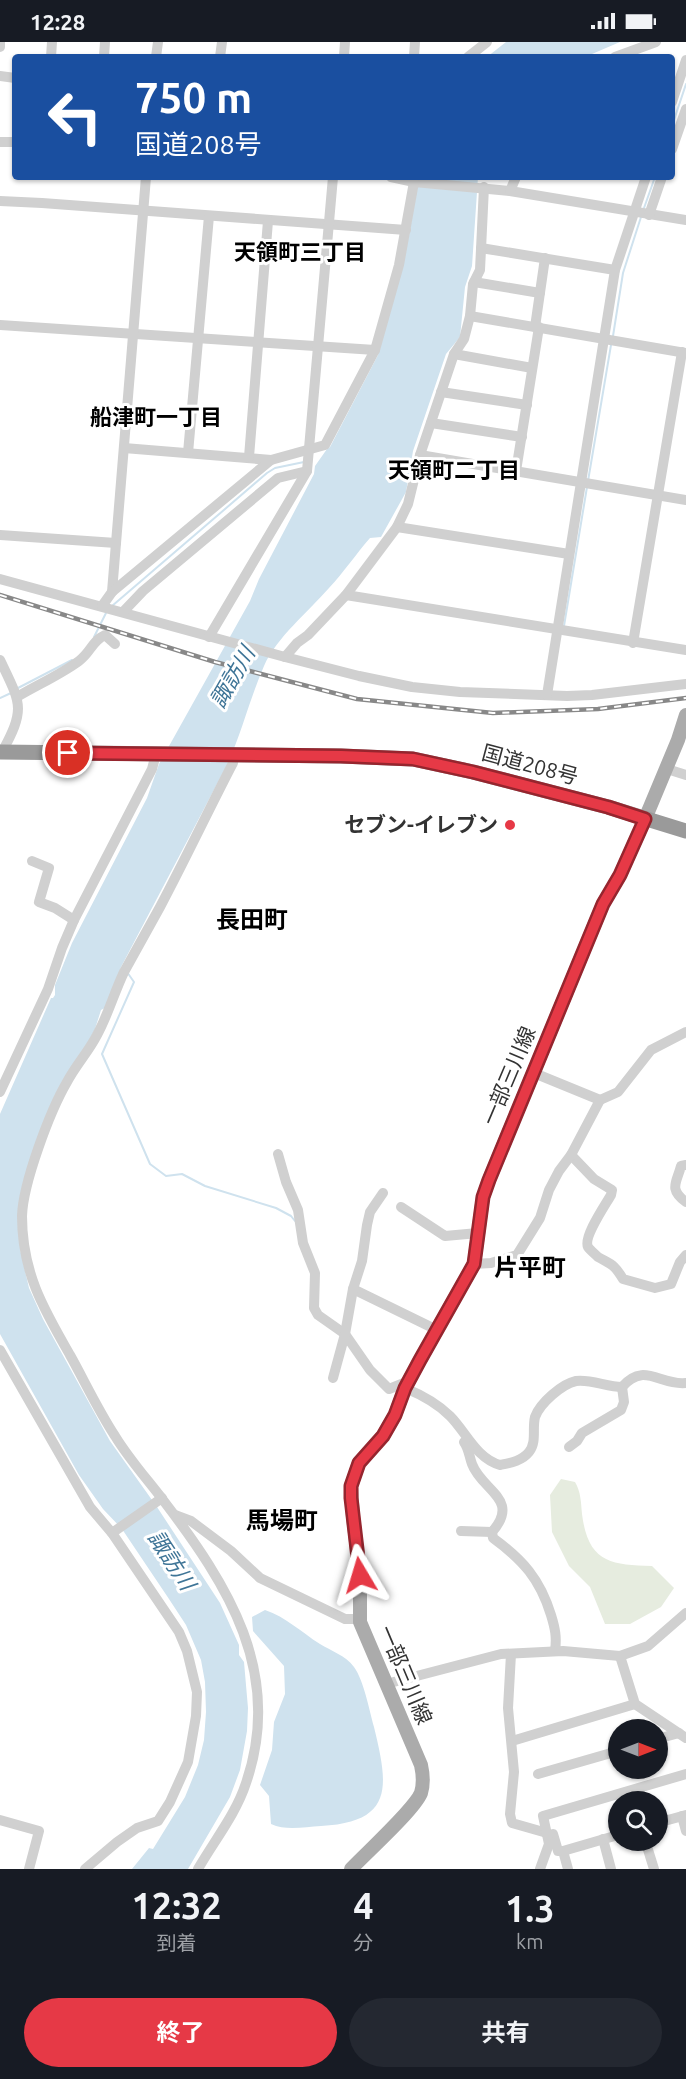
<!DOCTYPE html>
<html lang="ja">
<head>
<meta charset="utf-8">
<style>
  body { margin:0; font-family:Ubuntu,"Noto Sans JP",sans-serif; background:#242831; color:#f1f3f6; height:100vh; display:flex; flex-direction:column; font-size:22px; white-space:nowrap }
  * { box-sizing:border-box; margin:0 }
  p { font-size:20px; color:#9ea1a6 }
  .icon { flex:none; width:33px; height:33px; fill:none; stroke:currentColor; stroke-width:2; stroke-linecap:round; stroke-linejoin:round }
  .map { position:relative; height:1827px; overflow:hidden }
  .details { display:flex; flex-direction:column; background:#171b24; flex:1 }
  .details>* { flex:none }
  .top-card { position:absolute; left:12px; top:12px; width:663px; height:126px; border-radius:6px; box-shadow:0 2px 4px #0004; background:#1a4fa0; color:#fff; overflow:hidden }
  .needle { width:39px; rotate:90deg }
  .controls { position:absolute; left:608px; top:1677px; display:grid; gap:12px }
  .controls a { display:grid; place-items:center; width:60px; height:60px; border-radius:50%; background:#171b24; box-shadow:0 2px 4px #0004; font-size:30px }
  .pin { position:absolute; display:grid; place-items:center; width:51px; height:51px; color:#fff; margin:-26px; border:3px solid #fff; border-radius:50%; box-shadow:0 2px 6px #0007 }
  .me { position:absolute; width:66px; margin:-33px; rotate:353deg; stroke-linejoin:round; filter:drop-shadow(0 0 4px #0008) }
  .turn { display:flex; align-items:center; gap:21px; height:126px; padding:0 24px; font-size:27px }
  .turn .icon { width:78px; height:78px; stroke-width:2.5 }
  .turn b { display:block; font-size:42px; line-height:51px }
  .eta { display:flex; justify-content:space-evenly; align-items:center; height:102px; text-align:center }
  .eta b { font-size:36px; font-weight:700; line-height:42px }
  .primary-button { display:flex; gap:12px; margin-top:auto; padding:12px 24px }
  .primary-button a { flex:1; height:69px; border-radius:36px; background:#e63946; color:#fff; font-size:24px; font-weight:700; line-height:69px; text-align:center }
  .primary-button a+a { background:#242831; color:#f1f3f6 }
  .status { display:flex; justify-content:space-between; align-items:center; height:42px; padding:0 30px; background:#171b24; direction:ltr }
  .status svg { height:16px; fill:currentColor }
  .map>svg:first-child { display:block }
  .green { fill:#e6ecdf }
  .water { fill:#cfe2ee }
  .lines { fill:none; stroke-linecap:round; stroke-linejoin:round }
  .stream { stroke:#cfe2ee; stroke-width:2 }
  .minor { stroke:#d0d0d0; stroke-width:10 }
  .major { stroke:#ababab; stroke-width:14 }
  .highway { stroke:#9a9a9a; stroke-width:15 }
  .rail-casing { stroke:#888; stroke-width:4.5 }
  .rail { stroke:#fff; stroke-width:2; stroke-dasharray:7; stroke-linecap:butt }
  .route-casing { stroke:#96252e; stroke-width:15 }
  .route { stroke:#e63946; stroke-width:10 }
  .poi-dot { fill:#e63946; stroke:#fff; stroke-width:2 }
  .labels { text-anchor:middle; stroke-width:6; stroke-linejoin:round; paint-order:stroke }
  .street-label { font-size:21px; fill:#333; stroke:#fff }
  .poi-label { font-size:21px; font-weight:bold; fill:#333; stroke:#fff; text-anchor:end }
  .neighbourhood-label { font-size:22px; font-weight:bold; fill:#000; stroke:#fff }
  .water-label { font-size:22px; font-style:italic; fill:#3f7597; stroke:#fff }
  .quarter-label { font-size:24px; font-weight:bold; fill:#000; stroke:#fff }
</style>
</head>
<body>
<div class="status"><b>12:28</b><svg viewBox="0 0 49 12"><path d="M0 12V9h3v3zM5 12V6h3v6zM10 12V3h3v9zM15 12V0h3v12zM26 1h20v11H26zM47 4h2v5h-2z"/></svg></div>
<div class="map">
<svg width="686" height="1827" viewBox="0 0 686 1827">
  <rect width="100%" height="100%" fill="#fff"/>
  <!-- green -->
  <path class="green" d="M 561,1437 L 575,1440 C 581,1450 581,1461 582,1472 C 588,1520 610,1523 652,1524 L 674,1546 L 661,1565 L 630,1582 L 605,1582 L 590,1545 L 569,1524 L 552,1490 L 550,1453 Z"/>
  <!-- water -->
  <g class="water">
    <path d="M 506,0 L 620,0 L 585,15 L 487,15 Z"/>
    <path d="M 419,135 L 478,135 L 472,224 L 465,245 L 460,295 L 446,312 L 413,409 L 406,450 L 381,495 L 370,496 C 356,512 344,530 329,546 C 309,569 276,596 264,624 C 250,656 242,690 227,723 L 121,925 L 107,965 L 101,968 L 95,987 L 36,1101 L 20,1207 L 29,1246 L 43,1277 L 110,1399 L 157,1465 L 220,1561 L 239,1603 L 239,1613 L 244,1620 L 248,1666 L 247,1689 L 240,1728 L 230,1755 L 188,1827 L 132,1827 L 149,1806 L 153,1807 L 185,1755 L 198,1723 L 204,1698 L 206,1670 L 205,1640 L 201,1618 L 186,1583 L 169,1557 L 122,1487 L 103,1467 L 79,1433 L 0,1292 L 0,1072 L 51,956 L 53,956 L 55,953 L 55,943 L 72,901 L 147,756 L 159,722 L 250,559 L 259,537 L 314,432 L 315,424 L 327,407 L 330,405 L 378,313 L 409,193 Z"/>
    <path d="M 265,1568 C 286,1575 301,1590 320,1602 C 331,1609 345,1613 354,1625 C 364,1639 369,1667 374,1685 C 388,1743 395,1780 321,1784 C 304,1785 286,1789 271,1782 L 269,1754 L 260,1743 L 272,1708 L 274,1680 L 285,1652 L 284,1624 L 253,1589 L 252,1575 Z"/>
  </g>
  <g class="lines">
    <!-- stream -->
    <g class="stream">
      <path d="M 672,84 L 686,42"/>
      <path d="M 644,166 L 655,135"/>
      <path d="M 613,294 L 623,231 L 641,175"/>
      <path d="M 588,439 L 611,303"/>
      <path d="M 112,564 L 267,431 L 275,426 L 304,420"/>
      <path d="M 564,584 L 587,445"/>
      <path d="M 94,595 L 106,571"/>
      <path d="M 18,646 L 72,618"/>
      <path d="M 0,656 L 11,651"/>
      <path d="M 127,930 L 134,940 L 102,1012 L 150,1122 L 166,1134 L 182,1132 L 205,1144 L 276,1166 L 291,1174 L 295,1179"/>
    </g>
    <!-- minor -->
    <g class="minor">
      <path d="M 0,5 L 0,0"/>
      <path d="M 51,15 L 52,0"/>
      <path d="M 104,15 L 105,0"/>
      <path d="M 156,15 L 158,0"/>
      <path d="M 220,15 L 222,0"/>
      <path d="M 344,15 L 345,0"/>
      <path d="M 414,15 L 415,0"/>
      <path d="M 468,15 L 487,0"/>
      <path d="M 615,15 L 656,0"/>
      <path d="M 0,34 L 15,36"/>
      <path d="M 672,60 L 686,18"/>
      <path d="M 0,100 L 15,100"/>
      <path d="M 672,107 L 686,67"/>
      <path d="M 391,135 L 414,140 L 510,149 L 686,178"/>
      <path d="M 510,149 L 516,135"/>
      <path d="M 0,159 L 42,161 L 406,188"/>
      <path d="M 649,173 L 662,135"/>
      <path d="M 481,206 L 615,228"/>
      <path d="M 474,240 L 540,251"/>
      <path d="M 470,274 L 686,311"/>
      <path d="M 0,283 L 375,308"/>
      <path d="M 535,285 L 545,216"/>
      <path d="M 454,312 L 532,326"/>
      <path d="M 441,350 L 527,363"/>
      <path d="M 431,381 L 522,395"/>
      <path d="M 124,406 L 271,418"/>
      <path d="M 188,411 L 209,174"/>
      <path d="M 420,413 L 686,458"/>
      <path d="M 249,415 L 268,179"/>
      <path d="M 516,429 L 539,285"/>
      <path d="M 397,485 L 569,512"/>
      <path d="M 0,493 L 116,501"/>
      <path d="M 0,537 L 285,615 L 359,634 L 412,645 L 460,650 L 567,654 L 592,653 L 686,642"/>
      <path d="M 112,550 L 146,135"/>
      <path d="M 346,553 L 686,608"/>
      <path d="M 102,564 L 112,550 L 271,418 L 325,403 L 375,308 L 399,223 L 414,140"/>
      <path d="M 123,570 L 143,549 L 278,436 L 307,429"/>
      <path d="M 209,595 L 307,429 L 333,135"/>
      <path d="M 633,601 L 682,310"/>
      <path d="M 285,615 L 297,601 L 308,593 L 346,553 L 397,485 L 408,462 L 420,413 L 454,312 L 464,297 L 470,274 L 473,242 L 480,228 L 484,145"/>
      <path d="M 0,618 C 21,662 26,666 2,710"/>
      <path d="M 547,653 L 615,228 L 646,135"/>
      <path d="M 17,655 C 37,643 60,633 79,619 C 91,610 92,599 105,593 L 115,602"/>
      <path d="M 667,727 L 686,733"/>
      <path d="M 32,819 L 49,826 L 39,860 L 55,866 L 74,878"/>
      <path d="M 534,1031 L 600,1058"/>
      <path d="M 0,1050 L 48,947 L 62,906 L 74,878 L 152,727 L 156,712"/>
      <path d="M 278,1112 L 286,1140 L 298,1168 L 303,1201 L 315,1231 L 314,1266 L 318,1273 L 345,1292 L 370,1328 L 389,1347 L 409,1339"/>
      <path d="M 571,1113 L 594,1137 L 612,1148 L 611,1153 C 606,1162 583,1195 588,1205 C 590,1208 595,1212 598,1215 C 612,1223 614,1222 623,1237 L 655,1246 L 671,1242 L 680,1220 L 686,1213"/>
      <path d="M 686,1123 L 681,1124 C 677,1140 668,1147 686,1160"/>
      <path d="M 401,1165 L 445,1194 L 478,1191"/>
      <path d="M 474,1222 L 491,1221 L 517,1213 L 540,1176 L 549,1148 L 559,1129 L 571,1113 L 600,1058 L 618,1050 L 651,1008 L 686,990"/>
      <path d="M 353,1247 L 437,1288"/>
      <path d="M 0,1308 L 90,1465 L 112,1491 L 179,1590 L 187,1609 L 197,1650 L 196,1674 L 188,1720 L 170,1760 L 158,1779 L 137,1786 L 117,1800 L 85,1827"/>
      <path d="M 333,1336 L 345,1292 L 353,1247 L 362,1219 L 367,1183 L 370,1170 L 383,1151"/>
      <path d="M 622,1345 C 644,1319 660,1344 686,1341"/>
      <path d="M 405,1346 C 422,1353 437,1361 450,1374 C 466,1390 476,1416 500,1423 C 510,1421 522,1419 529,1410 C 537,1400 532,1387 535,1375 C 540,1361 562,1342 576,1339 C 591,1337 607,1345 622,1345"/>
      <path d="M 569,1405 L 577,1399 L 582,1391 L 621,1368 L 624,1360 L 622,1345"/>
      <path d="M 175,1473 L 191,1479 L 231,1509 L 260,1536 L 345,1577 L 360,1577"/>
      <path d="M 461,1489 L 492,1490 C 521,1457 482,1449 472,1422 C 469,1414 469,1407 464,1400"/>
      <path d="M 492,1490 L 493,1496 C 523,1518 540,1537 551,1573 C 555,1586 557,1595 555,1609"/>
      <path d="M 112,1491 L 162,1456"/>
      <path d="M 511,1612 L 508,1666 L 514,1730 L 510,1772 L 512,1781 L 547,1791"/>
      <path d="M 620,1614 L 635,1662 L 686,1696"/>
      <path d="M 386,1642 L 501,1612 L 563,1609 L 620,1614 L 648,1604 L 686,1571"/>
      <path d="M 657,1697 L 679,1691"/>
      <path d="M 512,1699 L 635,1662"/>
      <path d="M 538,1732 L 618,1709"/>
      <path d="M 682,1774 L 686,1789"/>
      <path d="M 0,1778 L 39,1789 L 29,1827"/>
      <path d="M 657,1781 L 686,1773"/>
      <path d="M 553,1792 L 558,1809 L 563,1809 L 568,1827"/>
      <path d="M 603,1797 L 611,1827"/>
      <path d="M 645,1798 L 654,1827"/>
      <path d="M 563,1809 L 618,1793"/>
      <path d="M 198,1827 C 214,1799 236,1772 246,1741 C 284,1631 228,1543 163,1458 C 147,1437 129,1417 115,1394 C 98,1368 85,1340 70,1313 C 43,1266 22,1230 22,1174 C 23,1141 50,1069 67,1040 C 76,1023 89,1009 97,993 C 108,973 114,951 124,930 C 136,908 148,887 160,865 C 185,818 208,769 233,721 L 234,713"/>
      <path d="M 540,1827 L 549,1802 L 543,1774 L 686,1732"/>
    </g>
    <!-- major -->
    <path class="major" d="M 351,1827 C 366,1811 414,1768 421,1751 C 424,1741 423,1732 421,1723 L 360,1580 L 360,1533 L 353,1475 L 351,1444 L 359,1421 L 383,1394 L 395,1373 L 405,1346 L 420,1318 L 474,1222 L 483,1155 L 489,1138 L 603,862 L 620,833 L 645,777 L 678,698 L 686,673"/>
    <!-- highway -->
    <path class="highway" d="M 0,710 L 341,714 L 413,717 L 473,730 L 608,765 L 686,789"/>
    <!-- rail casing -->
    <g class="rail-casing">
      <path id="rail" d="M 0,553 L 215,620 L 357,657 L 493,671 L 598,667 L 686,656"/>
    </g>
    <!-- rail -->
    <use href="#rail" class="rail"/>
  </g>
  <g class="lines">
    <!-- route casing -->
    <g class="route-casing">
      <path id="route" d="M 68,711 L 341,714 L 413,717 L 473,730 L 608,765 L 645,777 L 620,833 L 603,862 L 489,1138 L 483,1155 L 474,1222 L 420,1318 L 405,1346 L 395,1373 L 383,1394 L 359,1421 L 351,1444 L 351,1456 L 360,1533"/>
    </g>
    <!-- route -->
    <use href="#route" class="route"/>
  </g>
  <!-- markers -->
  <circle class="poi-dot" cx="510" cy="783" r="6"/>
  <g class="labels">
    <!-- street labels -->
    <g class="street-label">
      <text transform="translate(530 723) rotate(15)" y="7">国道208号</text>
      <text transform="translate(509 1034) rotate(-67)" y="7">一部三川線</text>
      <text transform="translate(405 1633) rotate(67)" y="7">一部三川線</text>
    </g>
    <!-- poi labels -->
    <g class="poi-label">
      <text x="498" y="790">セブン-イレブン</text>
    </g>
    <!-- neighbourhood labels -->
    <g class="neighbourhood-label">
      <text x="300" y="218">天領町三丁目</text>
      <text x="156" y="383">船津町一丁目</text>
      <text x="454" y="436">天領町二丁目</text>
    </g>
    <!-- water labels -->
    <g class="water-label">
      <text transform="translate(232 635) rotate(-60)" y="8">諏訪川</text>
      <text transform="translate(172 1518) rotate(57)" y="8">諏訪川</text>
    </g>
    <!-- quarter labels -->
    <g class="quarter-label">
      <text x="252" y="886">長田町</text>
      <text x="530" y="1234">片平町</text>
      <text x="282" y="1487">馬場町</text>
    </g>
  </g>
</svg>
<div class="controls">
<a><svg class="needle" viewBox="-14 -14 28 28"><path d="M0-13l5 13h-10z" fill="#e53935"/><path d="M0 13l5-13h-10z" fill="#9ea1a6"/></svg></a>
<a><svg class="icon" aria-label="search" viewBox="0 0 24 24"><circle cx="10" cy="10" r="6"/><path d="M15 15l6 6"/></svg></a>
</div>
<div class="pin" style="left:68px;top:711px;background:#d93025"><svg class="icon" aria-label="arrive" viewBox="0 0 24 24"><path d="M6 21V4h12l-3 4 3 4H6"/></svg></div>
<svg class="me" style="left:360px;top:1533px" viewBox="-20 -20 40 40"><path d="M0-17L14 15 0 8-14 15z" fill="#e63946" stroke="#fff" stroke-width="4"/></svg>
<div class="top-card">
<div class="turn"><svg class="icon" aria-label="left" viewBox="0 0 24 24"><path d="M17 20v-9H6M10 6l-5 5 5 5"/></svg><div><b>750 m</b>国道208号</div></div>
</div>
</div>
<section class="details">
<div class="eta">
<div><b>12:32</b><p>到着</p></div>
<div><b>4</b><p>分</p></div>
<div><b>1.3</b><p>km</p></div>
</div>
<div class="primary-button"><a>終了</a><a>共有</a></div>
</section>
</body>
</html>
